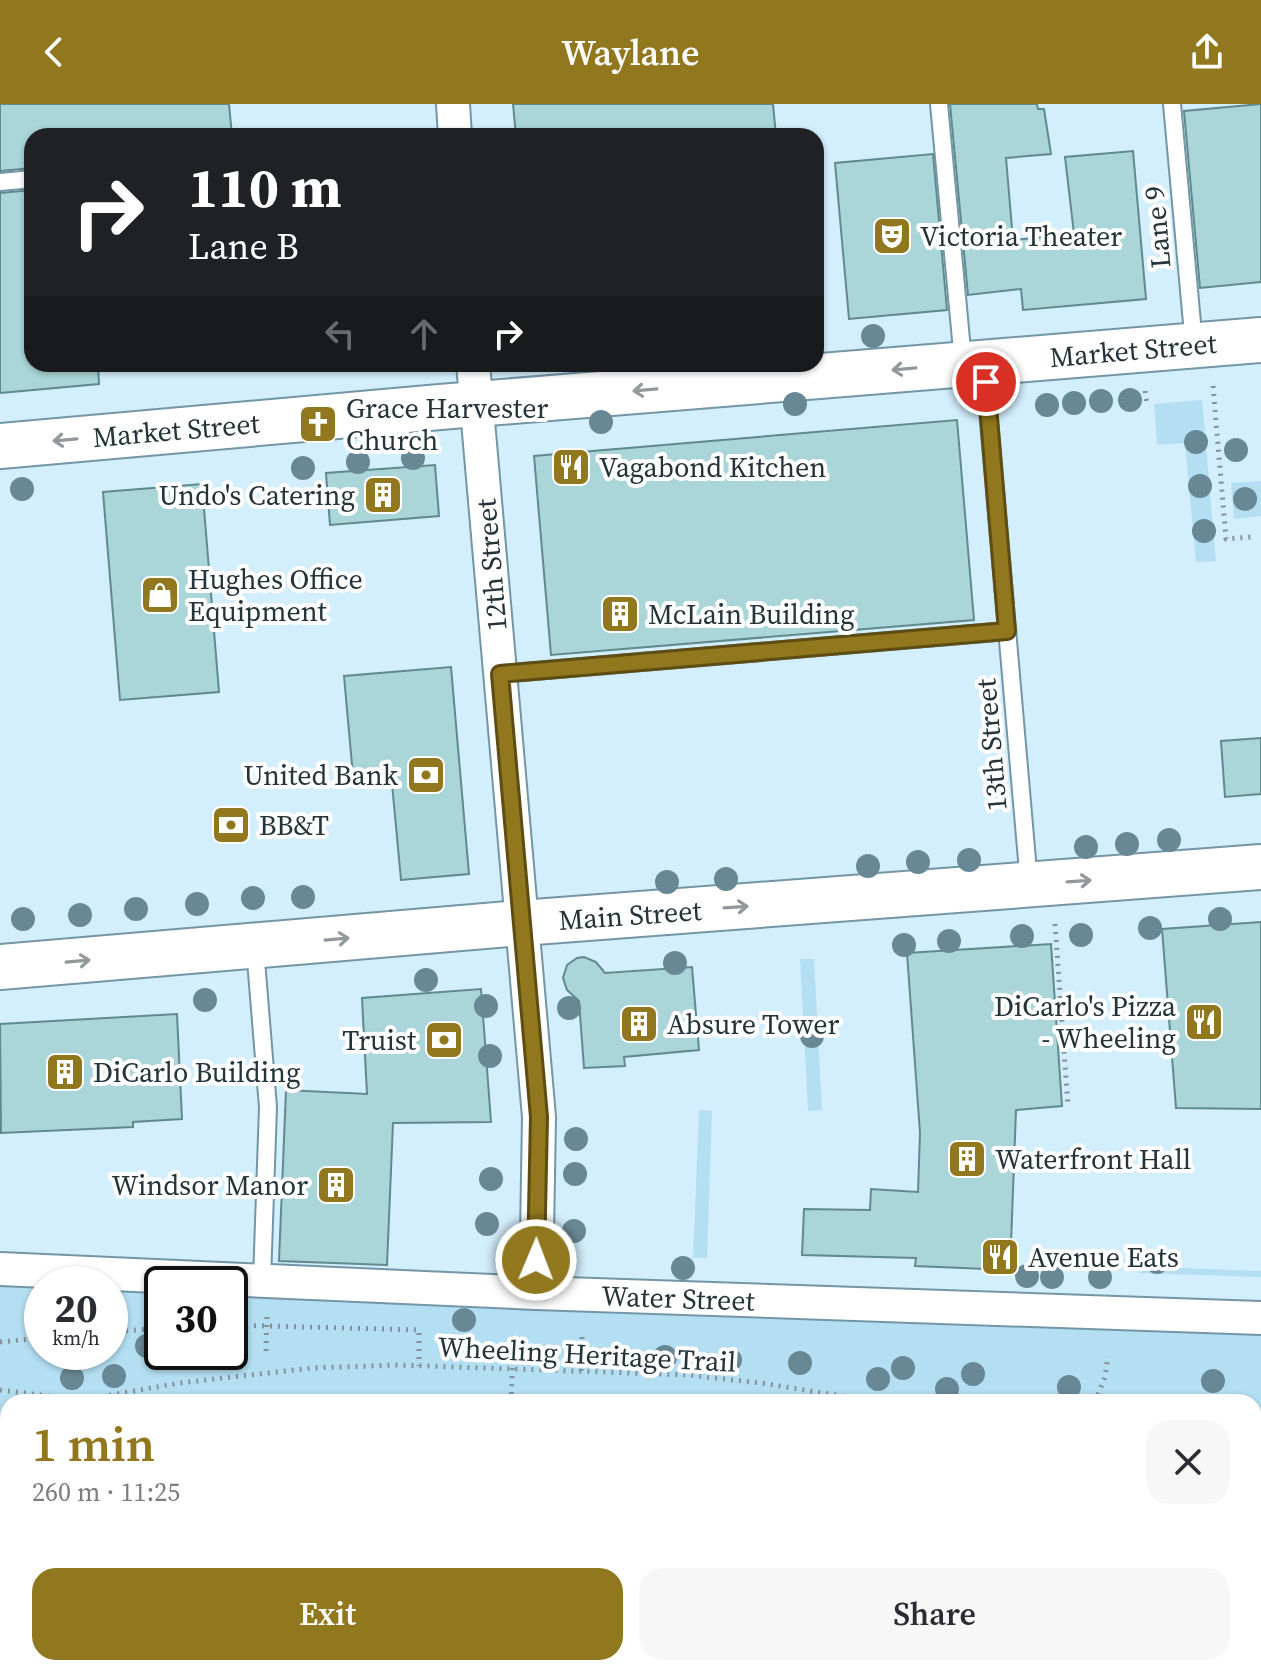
<!DOCTYPE html>
<html lang="en">
<head>
<meta charset="utf-8">
<style>
  body { margin:0; font-family:"Source Serif 4",serif; background:#f7f7f7; color:#2b2b33; height:100vh; display:flex; flex-direction:column; font-size:30px; white-space:nowrap }
  * { box-sizing:border-box; margin:0 }
  p { font-size:26px; color:#7c7c81 }
  .icon { flex:none; width:44px; height:44px; fill:none; stroke:currentColor; stroke-width:2; stroke-linecap:round; stroke-linejoin:round }
  .map { position:relative; flex:1; overflow:hidden }
  .side { position:absolute; left:0px; top:1290px; width:1262px; height:282px; display:flex; flex-direction:column; background:#fff; border-radius:24px 24px 0 0; box-shadow:0 2px 6px #0004 }
  .side>* { flex:none }
  .hud { position:absolute; left:24px; top:24px; width:800px; height:244px; border-radius:24px; box-shadow:0 2px 6px #0004; background:#202124; color:#fff; overflow:hidden }
  .speed { position:absolute; left:24px; top:1162px; display:flex; gap:16px; font-size:40px; font-weight:700; text-align:center }
  .speed>* { display:grid; place-content:center; width:104px; height:104px; border-radius:50%; background:#fff; box-shadow:0 2px 6px #0004; line-height:1 }
  .speed small { font-size:20px; font-weight:400 }
  .speed .limit { border:4px solid #111; border-radius:12px; background:#fff; color:#111 }
  .pin { position:absolute; display:grid; place-items:center; width:68px; height:68px; color:#fff; margin:-34px; border:4px solid #fff; border-radius:50%; box-shadow:0 2px 8px #0007 }
  .me { position:absolute; width:88px; margin:-44px; rotate:1deg; stroke-linejoin:round; filter:drop-shadow(0 0 6px #0008) }
  .turn { display:flex; align-items:center; gap:28px; height:168px; padding:0 32px; font-size:36px }
  .turn .icon { width:104px; height:104px; stroke-width:2.5 }
  .turn b { display:block; font-size:56px; line-height:68px }
  .lanes { display:flex; align-items:center; height:76px; padding:0 32px; background:#0003; justify-content:center; gap:40px; direction:ltr }
  .lanes .off { opacity:.35 }
  .round { display:grid; place-items:center; flex:none; width:84px; height:84px; border-radius:24px; background:#f7f7f7 }
  .summary { display:flex; align-items:center; justify-content:space-between; height:136px; padding:0 32px }
  h1 { font-size:48px; font-weight:600; line-height:60px; color:#91771d }
  .cta { display:flex; gap:16px; margin-top:auto; padding:16px 32px }
  .cta a { flex:1; height:92px; border-radius:24px; background:#91771d; color:#fff; font-size:32px; font-weight:600; line-height:92px; text-align:center }
  .cta a+a { background:#f7f7f7; color:#2b2b33 }
  header { display:flex; justify-content:space-between; align-items:center; height:104px; padding:0 32px; background:#91771d; color:#fff; font-size:36px; font-weight:600 }
  .map>svg:first-child { display:block }
  .built { fill:#d3eefc; fill-rule:evenodd }
  .green { fill:#b4dff3; fill-rule:evenodd }
  .water { fill:#a4a6cf }
  .building { fill:#aad6d9; stroke:#608a8d; stroke-width:2 }
  .lines { fill:none; stroke-linecap:round; stroke-linejoin:round }
  .service-casing { stroke:#7396a7; stroke-width:20 }
  .minor-casing { stroke:#7396a7; stroke-width:36 }
  .primary-casing { stroke:#7396a7; stroke-width:48 }
  .path { stroke:#849299; stroke-width:5; stroke-dasharray:2 6; stroke-linecap:butt }
  .service { stroke:#fff; stroke-width:16 }
  .minor { stroke:#fff; stroke-width:32 }
  .primary { stroke:#fff; stroke-width:44 }
  .tree { fill:#698895 }
  .oneway { stroke:#92999c }
  .route-casing { stroke:#5e4d13; stroke-width:20 }
  .route { stroke:#91771d; stroke-width:14 }
  .labels { text-anchor:middle; stroke-width:8; stroke-linejoin:round; paint-order:stroke }
  .street-label { font-size:28px; fill:#25333a; stroke:#fff }
  .poi-label { font-size:28px; fill:#25333a; stroke:#fff; text-anchor:start }
</style>
</head>
<body>
<header><svg class="icon" aria-label="back" viewBox="0 0 24 24"><path d="M15 5l-7 7 7 7"/></svg>Waylane<svg class="icon" aria-label="share" viewBox="0 0 24 24"><path d="M12 15V3M7 8l5-5 5 5M5 13v7h14v-7"/></svg></header>
<div class="map">
<svg width="1261" height="1571" viewBox="0 0 1261 1571">
  <rect width="100%" height="100%" fill="#e6f5fc"/>
  <!-- built -->
  <path class="built" d="M 0,0 L 1261,0 L 1261,1214 L 0,1165 ZM 32,32 L 816,32 L 816,260 L 32,260 Z"/>
  <!-- green -->
  <g class="green">
    <path d="M 1202,296 L 1216,457 L 1196,458 L 1185,339 L 1157,341 L 1154,300 Z"/>
    <path d="M 1261,377 L 1261,412 L 1234,415 L 1231,379 Z"/>
    <path d="M 800,855 L 814,855 L 822,1006 L 808,1007 Z"/>
    <path d="M 699,1006 L 712,1007 L 707,1154 L 693,1154 Z"/>
    <path d="M 1140,1147 L 1159,1148 L 1181,1164 L 1261,1167 L 1261,1173 L 1139,1169 Z"/>
    <path d="M 0,1165 L 1261,1214 L 1261,1511 L 1254,1510 L 1254,1298 L 8,1298 L 8,1524 L 0,1524 ZM 42,1180 L 110,1180 L 110,1248 L 42,1248 ZM 162,1180 L 230,1180 L 230,1248 L 162,1248 Z"/>
    <path d="M 516,1564 L 733,1564 C 694,1571 655,1571 615,1571 C 581,1571 549,1571 516,1564 Z"/>
  </g>
  <!-- water -->
  <g class="water">
    <path d="M 1254,1510 L 1261,1511 L 1261,1571 L 694,1571 L 733,1564 L 1254,1564 Z"/>
    <path d="M 0,1524 L 8,1524 L 8,1564 L 516,1564 L 539,1570 L 562,1571 L 0,1571 Z"/>
  </g>
  <!-- building -->
  <g class="building">
    <path d="M 0,0 L 229,0 L 232,32 L 32,32 L 32,64 L 0,67 Z"/>
    <path d="M 513,0 L 773,0 L 776,32 L 516,32 Z"/>
    <path d="M 950,0 L 1037,0 L 1038,5 L 1044,5 L 1051,50 L 1006,54 L 1013,136 L 1074,130 L 1065,53 L 1133,47 L 1146,195 L 1023,206 L 1021,185 L 968,191 Z"/>
    <path d="M 1261,0 L 1261,178 L 1200,184 L 1184,7 Z"/>
    <path d="M 933,50 L 947,206 L 849,215 L 835,59 Z"/>
    <path d="M 32,86 L 32,260 L 98,260 L 99,280 L 0,289 L 0,89 Z"/>
    <path d="M 957,316 L 974,516 L 551,551 L 534,352 Z"/>
    <path d="M 435,361 L 439,412 L 330,421 L 326,369 Z"/>
    <path d="M 202,380 L 219,588 L 120,596 L 103,388 Z"/>
    <path d="M 451,563 L 469,770 L 401,776 L 391,669 L 353,672 L 344,572 Z"/>
    <path d="M 1261,634 L 1261,690 L 1225,693 L 1221,637 Z"/>
    <path d="M 1261,818 L 1261,1005 L 1176,1004 L 1162,825 Z"/>
    <path d="M 1051,840 L 1062,1002 L 1016,1006 L 1010,1166 L 915,1162 L 916,1154 L 802,1151 L 804,1105 L 870,1106 L 871,1085 L 918,1088 L 920,1029 L 907,849 Z"/>
    <path d="M 584,853 L 596,858 L 605,869 L 692,863 L 699,946 L 624,953 L 625,962 L 584,964 L 579,897 L 567,886 L 563,874 L 567,861 L 577,854 Z"/>
    <path d="M 481,885 L 491,1018 L 393,1019 L 387,1161 L 279,1157 L 286,986 L 367,990 L 362,894 Z"/>
    <path d="M 177,910 L 182,1015 L 133,1018 L 133,1023 L 1,1029 L 0,920 Z"/>
  </g>
  <g class="lines">
    <!-- service casing -->
    <g class="service-casing">
      <g id="service">
        <path d="M 939,0 L 963,257"/>
        <path d="M 1172,0 L 1194,241"/>
        <path d="M 0,78 L 32,75"/>
        <path d="M 984,260 L 1029,779"/>
        <path d="M 500,570 L 1007,527"/>
        <path d="M 255,844 L 268,1003 L 262,1176"/>
      </g>
    </g>
    <!-- minor casing -->
    <g class="minor-casing">
      <g id="minor">
        <path d="M 453,0 L 455,32"/>
        <path d="M 473,260 L 539,1013 L 536,1189"/>
        <path d="M 0,1165 L 536,1189 L 1261,1214"/>
      </g>
    </g>
    <!-- primary casing -->
    <g class="primary-casing">
      <g id="primary">
        <path d="M 0,342 L 440,303 L 1261,236"/>
        <path d="M 0,863 L 521,819 L 1261,763"/>
      </g>
    </g>
    <!-- path -->
    <g class="path">
      <path d="M 1213,282 L 1226,435 L 1251,433"/>
      <path d="M 1145,287 L 1147,301"/>
      <path d="M 1055,820 L 1068,1002"/>
      <path d="M 230,1221 L 419,1226 L 419,1262"/>
      <path d="M 110,1228 L 162,1224"/>
      <path d="M 0,1238 L 42,1234"/>
      <path d="M 266,1247 L 267,1208"/>
      <path d="M 581,1267 L 582,1233"/>
      <path d="M 0,1286 L 73,1295"/>
      <path d="M 70,1298 L 180,1279 L 312,1264 L 398,1261 L 689,1271 L 761,1279 L 879,1298"/>
      <path d="M 511,1298 L 514,1230"/>
      <path d="M 1095,1298 L 1105,1273 L 1108,1252"/>
      <path d="M 0,1315 L 8,1313"/>
      <path d="M 1254,1404 L 1261,1406"/>
      <path d="M 0,1441 L 8,1441"/>
      <path d="M 0,1514 L 8,1514"/>
    </g>
    <!-- service -->
    <use href="#service" class="service"/>
    <!-- minor -->
    <use href="#minor" class="minor"/>
    <!-- primary -->
    <use href="#primary" class="primary"/>
  </g>
  <!-- trees -->
  <g class="tree">
    <circle cx="873" cy="232" r="12"/>
    <circle cx="1130" cy="296" r="12"/>
    <circle cx="1101" cy="297" r="12"/>
    <circle cx="1074" cy="299" r="12"/>
    <circle cx="795" cy="300" r="12"/>
    <circle cx="1047" cy="301" r="12"/>
    <circle cx="601" cy="318" r="12"/>
    <circle cx="1196" cy="338" r="12"/>
    <circle cx="1236" cy="346" r="12"/>
    <circle cx="413" cy="354" r="12"/>
    <circle cx="358" cy="358" r="12"/>
    <circle cx="303" cy="364" r="12"/>
    <circle cx="1200" cy="382" r="12"/>
    <circle cx="22" cy="385" r="12"/>
    <circle cx="1245" cy="395" r="12"/>
    <circle cx="1204" cy="427" r="12"/>
    <circle cx="1169" cy="736" r="12"/>
    <circle cx="1127" cy="740" r="12"/>
    <circle cx="1086" cy="743" r="12"/>
    <circle cx="969" cy="756" r="12"/>
    <circle cx="918" cy="758" r="12"/>
    <circle cx="868" cy="762" r="12"/>
    <circle cx="726" cy="775" r="12"/>
    <circle cx="667" cy="778" r="12"/>
    <circle cx="303" cy="793" r="12"/>
    <circle cx="253" cy="794" r="12"/>
    <circle cx="197" cy="800" r="12"/>
    <circle cx="136" cy="805" r="12"/>
    <circle cx="80" cy="811" r="12"/>
    <circle cx="23" cy="815" r="12"/>
    <circle cx="1220" cy="815" r="12"/>
    <circle cx="1150" cy="824" r="12"/>
    <circle cx="1081" cy="831" r="12"/>
    <circle cx="1022" cy="832" r="12"/>
    <circle cx="949" cy="837" r="12"/>
    <circle cx="904" cy="841" r="12"/>
    <circle cx="675" cy="859" r="12"/>
    <circle cx="426" cy="876" r="12"/>
    <circle cx="205" cy="896" r="12"/>
    <circle cx="486" cy="902" r="12"/>
    <circle cx="569" cy="904" r="12"/>
    <circle cx="812" cy="932" r="12"/>
    <circle cx="490" cy="952" r="12"/>
    <circle cx="576" cy="1035" r="12"/>
    <circle cx="575" cy="1070" r="12"/>
    <circle cx="491" cy="1075" r="12"/>
    <circle cx="487" cy="1120" r="12"/>
    <circle cx="574" cy="1127" r="12"/>
    <circle cx="1157" cy="1158" r="12"/>
    <circle cx="683" cy="1164" r="12"/>
    <circle cx="1027" cy="1172" r="12"/>
    <circle cx="1052" cy="1173" r="12"/>
    <circle cx="1100" cy="1173" r="12"/>
    <circle cx="464" cy="1216" r="12"/>
    <circle cx="147" cy="1242" r="12"/>
    <circle cx="665" cy="1253" r="12"/>
    <circle cx="730" cy="1256" r="12"/>
    <circle cx="800" cy="1259" r="12"/>
    <circle cx="903" cy="1264" r="12"/>
    <circle cx="973" cy="1270" r="12"/>
    <circle cx="114" cy="1272" r="12"/>
    <circle cx="72" cy="1274" r="12"/>
    <circle cx="878" cy="1275" r="12"/>
    <circle cx="1213" cy="1277" r="12"/>
    <circle cx="1069" cy="1283" r="12"/>
    <circle cx="947" cy="1285" r="12"/>
  </g>
  <!-- one-way arrows -->
  <defs><path id="oneway-shaft" d="M-6 0H5M1.5-3L5.5 0L1.5 3" fill="none" stroke-width="1.6" stroke-linecap="round" stroke-linejoin="round" transform="scale(2)"/></defs>
  <g class="oneway">
    <use href="#oneway-shaft" transform="translate(904 265) rotate(175)"/>
    <use href="#oneway-shaft" transform="translate(645 286) rotate(175)"/>
    <use href="#oneway-shaft" transform="translate(65 336) rotate(175)"/>
    <use href="#oneway-shaft" transform="translate(1079 777) rotate(-4)"/>
    <use href="#oneway-shaft" transform="translate(736 803) rotate(-4)"/>
    <use href="#oneway-shaft" transform="translate(337 835) rotate(-5)"/>
    <use href="#oneway-shaft" transform="translate(78 857) rotate(-5)"/>
  </g>
  <g class="lines">
    <!-- route casing -->
    <g class="route-casing">
      <path id="route" d="M 536,1156 L 539,1013 L 500,570 L 1007,527 L 986,278"/>
    </g>
    <!-- route -->
    <use href="#route" class="route"/>
  </g>
  <!-- icons -->
  <defs>
    <g id="theatre-square" transform="scale(2)"><rect x="-9" y="-9" width="18" height="18" rx="4" fill="#91771d" stroke="#fff"/><path d="M-5-5.5Q0-4 5-5.5V0Q5 5 0 6Q-5 5-5 0ZM-3.3-2.5H-1v1.5H-3.3ZM1-2.5H3.3v1.5H1ZM-2.8 1Q0 5.5 2.8 1Z" fill="#fff"/></g>
    <g id="church-square" transform="scale(2)"><rect x="-9" y="-9" width="18" height="18" rx="4" fill="#91771d" stroke="#fff"/><path d="M-1.2-6h2.4v3.5h3.3v2.4h-3.3V6h-2.4V-.1h-3.3v-2.4h3.3Z" fill="#fff"/></g>
    <g id="restaurant-square" transform="scale(2)"><rect x="-9" y="-9" width="18" height="18" rx="4" fill="#91771d" stroke="#fff"/><path d="M-5-6h1v4h1v-4h1v4h1v-4h1v5L-1.5 .5V6h-2V.5L-5-1ZM5-6V6H3V1.5H1.5Q1.5-4 5-6Z" fill="#fff"/></g>
    <g id="building-square" transform="scale(2)"><rect x="-9" y="-9" width="18" height="18" rx="4" fill="#91771d" stroke="#fff"/><path d="M-4-6H4V6H1V3H-1V6H-4ZM-2.5-4.3h1.7v1.8h-1.7ZM.8-4.3h1.7v1.8H.8ZM-2.5-1h1.7V.8h-1.7ZM.8-1h1.7V.8H.8Z" fill="#fff"/></g>
    <g id="shop-square" transform="scale(2)"><rect x="-9" y="-9" width="18" height="18" rx="4" fill="#91771d" stroke="#fff"/><path d="M-5-2.5h2.3a2.7 3.5 0 0 1 5.4 0H5L5.5 6h-11ZM-1.5-2.5h3a1.5 2.3 0 0 0-3 0Z" fill="#fff"/></g>
    <g id="bank-square" transform="scale(2)"><rect x="-9" y="-9" width="18" height="18" rx="4" fill="#91771d" stroke="#fff"/><path d="M-6-4H6V4H-6ZM0-2.3a2.3 2.3 0 1 0 0 4.6a2.3 2.3 0 1 0 0-4.6Z" fill="#fff"/></g>
  </defs>
  <g fill-rule="evenodd">
    <use href="#theatre-square" x="892" y="132"/>
    <use href="#church-square" x="318" y="320"/>
    <use href="#restaurant-square" x="571" y="363"/>
    <use href="#building-square" x="383" y="391"/>
    <use href="#shop-square" x="160" y="491"/>
    <use href="#building-square" x="620" y="510"/>
    <use href="#bank-square" x="426" y="671"/>
    <use href="#bank-square" x="231" y="721"/>
    <use href="#restaurant-square" x="1204" y="918"/>
    <use href="#building-square" x="639" y="920"/>
    <use href="#bank-square" x="444" y="936"/>
    <use href="#building-square" x="65" y="968"/>
    <use href="#building-square" x="967" y="1055"/>
    <use href="#building-square" x="336" y="1081"/>
    <use href="#restaurant-square" x="1000" y="1153"/>
  </g>
  <g class="labels">
    <!-- street labels -->
    <g class="street-label">
      <text transform="translate(1157 123) rotate(-95)" y="10">Lane 9</text>
      <text transform="translate(1133 246) rotate(-5)" y="10">Market Street</text>
      <text transform="translate(176 326) rotate(-5)" y="10">Market Street</text>
      <text transform="translate(491 461) rotate(-95)" y="10">12th Street</text>
      <text transform="translate(991 641) rotate(-95)" y="10">13th Street</text>
      <text transform="translate(630 811) rotate(-4)" y="10">Main Street</text>
      <text transform="translate(678 1194) rotate(2)" y="10">Water Street</text>
      <text transform="translate(587 1250) rotate(3)" y="10">Wheeling Heritage Trail</text>
    </g>
    <!-- poi labels -->
    <g class="poi-label">
      <text x="920" y="142">Victoria Theater</text>
      <text x="346" y="314">Grace Harvester<tspan x="346" dy="32">Church</tspan></text>
      <text x="599" y="373">Vagabond Kitchen</text>
      <text x="355" y="401" text-anchor="end">Undo's Catering</text>
      <text x="188" y="485">Hughes Office<tspan x="188" dy="32">Equipment</tspan></text>
      <text x="648" y="520">McLain Building</text>
      <text x="398" y="681" text-anchor="end">United Bank</text>
      <text x="259" y="731">BB&amp;T</text>
      <text x="1176" y="912" text-anchor="end">DiCarlo's Pizza<tspan x="1176" dy="32">- Wheeling</tspan></text>
      <text x="667" y="930">Absure Tower</text>
      <text x="416" y="946" text-anchor="end">Truist</text>
      <text x="93" y="978">DiCarlo Building</text>
      <text x="995" y="1065">Waterfront Hall</text>
      <text x="308" y="1091" text-anchor="end">Windsor Manor</text>
      <text x="1028" y="1163">Avenue Eats</text>
    </g>
  </g>
</svg>
<div class="speed"><div>20<small>km/h</small></div><div class="limit">30</div></div>
<div class="pin" style="left:986px;top:278px;background:#d93025"><svg class="icon" aria-label="arrive" viewBox="0 0 24 24"><path d="M6 21V4h12l-3 4 3 4H6"/></svg></div>
<svg class="me" style="left:536px;top:1156px" viewBox="-20 -20 40 40"><circle r="17" fill="#91771d" stroke="#fff" stroke-width="3"/><path d="M0-11L8 9 0 5-8 9z" fill="#fff"/></svg>
<div class="hud">
<div class="turn"><svg class="icon" aria-label="right" viewBox="0 0 24 24"><path d="M7 20v-9h11M14 6l5 5-5 5"/></svg><div><b>110 m</b>Lane B</div></div>
<div class="lanes"><svg class="icon off" aria-label="left" viewBox="0 0 24 24"><path d="M17 20v-9H6M10 6l-5 5 5 5"/></svg><svg class="icon off" aria-label="ahead" viewBox="0 0 24 24"><path d="M12 20V5M6 11l6-6 6 6"/></svg><svg class="icon" aria-label="right" viewBox="0 0 24 24"><path d="M7 20v-9h11M14 6l5 5-5 5"/></svg></div>
</div>
<section class="side">
<div class="summary"><div><h1>1 min</h1><p>260 m · 11:25</p></div><a class="round"><svg class="icon" aria-label="close" viewBox="0 0 24 24"><path d="M6 6l12 12M18 6L6 18"/></svg></a></div>
<div class="cta"><a>Exit</a><a>Share</a></div>
</section>
</div>
</body>
</html>
